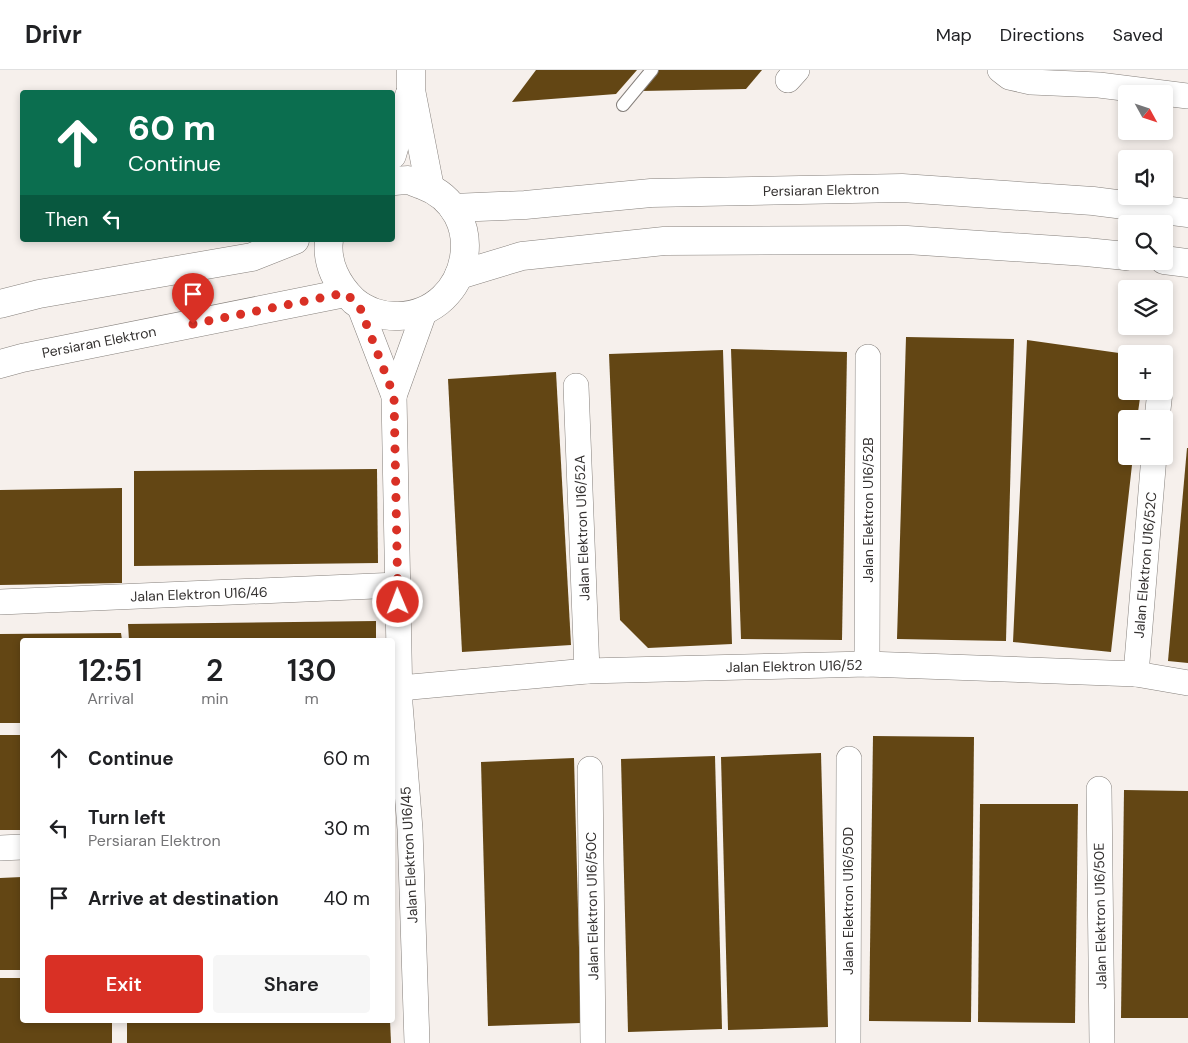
<!DOCTYPE html>
<html lang="en">
<head>
<meta charset="utf-8">
<style>
  body { margin:0; font-family:"DM Sans",sans-serif; background:#f6f6f6; color:#202124; height:100vh; display:flex; flex-direction:column; font-size:19px; white-space:nowrap }
  * { box-sizing:border-box; margin:0 }
  p { font-size:16px; color:#757577 }
  .icon { flex:none; width:28px; height:28px; fill:none; stroke:currentColor; stroke-width:2; stroke-linecap:round; stroke-linejoin:round }
  .map { position:relative; flex:1; overflow:hidden }
  .sheet { position:absolute; left:20px; top:568px; width:375px; height:385px; display:flex; flex-direction:column; background:#fff; border-radius:5px; box-shadow:0 2px 8px #0003 }
  .sheet>* { flex:none }
  .guide { position:absolute; left:20px; top:20px; width:375px; height:152px; border-radius:5px; box-shadow:0 2px 8px #0003; background:#0b6e4f; color:#fff; overflow:hidden }
  .needle { width:32px; rotate:130deg }
  .buttons { position:absolute; left:1118px; top:15px; display:grid; gap:10px }
  .buttons a { display:grid; place-items:center; width:55px; height:55px; border-radius:5px; background:#fff; box-shadow:0 2px 8px #0003; font-size:25px }
  .pin { position:absolute; display:grid; place-items:center; width:42px; height:42px; color:#fff; margin:-51px -21px; border-radius:50% 50% 50% 0; rotate:-45deg; box-shadow:0 0 5px #0007 }
  .pin .icon { rotate:45deg }
  .me { position:absolute; width:55px; margin:-28px; rotate:359deg; stroke-linejoin:round; filter:drop-shadow(0 0 4px #0008) }
  .turn { display:flex; align-items:center; gap:18px; height:105px; padding:0 25px; font-size:22px }
  .turn .icon { width:65px; height:65px; stroke-width:2.5 }
  .turn b { display:block; font-size:35px; line-height:42px }
  .then { display:flex; align-items:center; height:48px; padding:0 25px; background:#0003; gap:10px; font-size:19px }
  .eta { display:flex; justify-content:space-evenly; align-items:center; height:85px; text-align:center }
  .eta b { font-size:30px; font-weight:600; line-height:35px }
  .primary-button { display:flex; gap:10px; margin-top:auto; padding:10px 25px }
  .primary-button a { flex:1; height:58px; border-radius:5px; background:#d93025; color:#fff; font-size:20px; font-weight:600; line-height:58px; text-align:center }
  .primary-button a+a { background:#f6f6f6; color:#202124 }
  ul { padding:0; list-style:none }
  li { display:flex; align-items:center; gap:15px; height:70px; padding:0 25px }
  li div { flex:1 }
  li b { display:block; font-size:19px }
  li em { font-style:normal }
  header { display:flex; align-items:center; gap:30px; box-sizing:border-box; height:70px; padding:0 25px; background:#fff; border-bottom:1px solid #e0e0e0 }
  header strong { font-size:24px }
  nav { display:flex; gap:28px; margin-inline-start:auto; font-size:18px }
  .map>svg:first-child { display:block }
  .building { fill:#634614 }
  .lines { fill:none; stroke-linecap:round; stroke-linejoin:round }
  .lane-casing { stroke:#86807c; stroke-width:14 }
  .street-casing { stroke:#86807c; stroke-width:26 }
  .secondary-casing { stroke:#86807c; stroke-width:29 }
  .lane { stroke:#fff; stroke-width:12 }
  .street { stroke:#fff; stroke-width:25 }
  .secondary { stroke:#fff; stroke-width:28 }
  .route { stroke:#d93025; stroke-width:9; stroke-dasharray:0 16.2 }
  .labels { text-anchor:middle; stroke-width:5; stroke-linejoin:round; paint-order:stroke }
  .street-label { font-size:14px; fill:#343130; stroke:#fff }
</style>
</head>
<body>
<header>
<strong>Drivr</strong>
<nav><a>Map</a><a>Directions</a><a>Saved</a></nav>
</header>
<div class="map">
<svg width="1188" height="973" viewBox="0 0 1188 973">
  <rect width="100%" height="100%" fill="#f6f0ec"/>
  <!-- building -->
  <g class="building">
    <path d="M 536,0 L 637,0 L 616,24 L 512,32 Z"/>
    <path d="M 658,0 L 762,0 L 746,19 L 641,21 Z"/>
    <path d="M 906,267 L 1014,269 L 1006,571 L 897,569 Z"/>
    <path d="M 1027,270 L 1126,284 L 1126,321 L 1141,321 L 1137,349 L 1126,349 L 1126,386 L 1133,386 L 1111,582 L 1013,572 Z"/>
    <path d="M 731,279 L 847,282 L 842,570 L 741,569 Z"/>
    <path d="M 723,280 L 732,574 L 648,578 L 620,550 L 609,284 Z"/>
    <path d="M 556,302 L 571,575 L 462,582 L 448,309 Z"/>
    <path d="M 1187,378 L 1188,378 L 1188,593 L 1168,591 Z"/>
    <path d="M 377,399 L 378,493 L 134,496 L 134,401 Z"/>
    <path d="M 122,418 L 122,513 L 0,515 L 0,420 Z"/>
    <path d="M 376,551 L 376,570 L 129,570 L 128,554 Z"/>
    <path d="M 121,563 L 122,570 L 22,570 L 22,653 L 0,653 L 0,564 Z"/>
    <rect x="0" y="665" width="22" height="95"/>
    <path d="M 873,666 L 974,667 L 971,952 L 869,951 Z"/>
    <path d="M 821,683 L 828,957 L 728,960 L 721,687 Z"/>
    <path d="M 715,686 L 722,959 L 628,962 L 621,689 Z"/>
    <path d="M 574,688 L 581,953 L 488,956 L 481,692 Z"/>
    <path d="M 1124,720 L 1188,721 L 1188,948 L 1121,948 Z"/>
    <path d="M 980,734 L 1078,734 L 1075,953 L 978,952 Z"/>
    <path d="M 22,807 L 22,900 L 0,900 L 0,808 Z"/>
    <path d="M 0,908 L 22,908 L 22,950 L 112,950 L 112,973 L 0,973 Z"/>
    <path d="M 127,950 L 390,950 L 391,973 L 127,973 Z"/>
  </g>
  <g class="lines">
    <!-- lane casing -->
    <g class="lane-casing">
      <path id="lane" d="M 623,35 L 652,0"/>
    </g>
    <!-- street casing -->
    <g class="street-casing">
      <g id="street">
        <path d="M 1000,0 L 1009,7 L 1031,12 L 1099,15 L 1188,26"/>
        <path d="M 788,10 L 797,0"/>
        <path d="M 359,235 L 394,326 L 400,634 L 410,759 L 417,973"/>
        <path d="M 576,316 L 587,601"/>
        <path d="M 394,326 L 425,240"/>
        <path d="M 1157,349 L 1160,321"/>
        <path d="M 0,532 L 398,515"/>
        <path d="M 867,594 L 868,287"/>
        <path d="M 1136,604 L 1154,386"/>
        <path d="M 400,618 L 587,601 L 867,594 L 1136,604 L 1188,613"/>
        <path d="M 590,699 L 593,973"/>
        <path d="M 1099,719 L 1102,973"/>
        <path d="M 0,778 L 22,777"/>
        <path d="M 848,973 L 849,689"/>
      </g>
    </g>
    <!-- secondary casing -->
    <g class="secondary-casing">
      <g id="secondary">
        <path d="M 411,0 L 411,20 L 430,118"/>
        <path d="M 392,85 L 409,26"/>
        <path d="M 453,138 L 525,135 L 651,123 L 902,118 L 1093,131 L 1188,143"/>
        <path d="M 329,170 C 326,193 337,215 354,231 C 366,241 383,247 399,246 C 472,243 491,140 422,115 C 418,114 412,111 408,110 C 403,110 397,111 392,111"/>
        <path d="M 1164,190 L 1188,193"/>
        <path d="M 459,205 L 522,186 L 664,171 L 907,170 L 1086,182 L 1126,186"/>
        <path d="M 0,234 L 39,224 L 252,187 L 295,170"/>
        <path d="M 0,294 L 22,288 L 345,223"/>
      </g>
    </g>
    <!-- lane -->
    <use href="#lane" class="lane"/>
    <!-- street -->
    <use href="#street" class="street"/>
    <!-- secondary -->
    <use href="#secondary" class="secondary"/>
  </g>
  <g class="lines">
    <!-- route -->
    <path class="route" d="M 193,254 L 345,223 L 359,235 L 394,326 L 398,532"/>
  </g>
  <g class="labels">
    <!-- street labels -->
    <g class="street-label">
      <text transform="translate(821 120) rotate(-1)" y="5">Persiaran Elektron</text>
      <text transform="translate(99 272) rotate(-11)" y="5">Persiaran Elektron</text>
      <text transform="translate(868 440) rotate(-90)" y="5">Jalan Elektron U16/52B</text>
      <text transform="translate(582 458) rotate(-92)" y="5">Jalan Elektron U16/52A</text>
      <text transform="translate(1145 495) rotate(-85)" y="5">Jalan Elektron U16/52C</text>
      <text transform="translate(199 524) rotate(-2)" y="5">Jalan Elektron U16/46</text>
      <text transform="translate(794 596) rotate(-1)" y="5">Jalan Elektron U16/52</text>
      <text transform="translate(409 785) rotate(-93)" y="5">Jalan Elektron U16/45</text>
      <text transform="translate(848 831) rotate(-90)" y="5">Jalan Elektron U16/50D</text>
      <text transform="translate(592 836) rotate(-91)" y="5">Jalan Elektron U16/50C</text>
      <text transform="translate(1100 846) rotate(-91)" y="5">Jalan Elektron U16/50E</text>
    </g>
  </g>
</svg>
<div class="buttons">
<a><svg class="needle" viewBox="-14 -14 28 28"><path d="M0-13l5 13h-10z" fill="#e53935"/><path d="M0 13l5-13h-10z" fill="#757577"/></svg></a>
<a><svg class="icon" aria-label="sound" viewBox="0 0 24 24"><path d="M4 9h4l5-4v14l-5-4H4zM17 9q2 3 0 6"/></svg></a>
<a><svg class="icon" aria-label="search" viewBox="0 0 24 24"><circle cx="10" cy="10" r="6"/><path d="M15 15l6 6"/></svg></a>
<a><svg class="icon" aria-label="layers" viewBox="0 0 24 24"><path d="M12 4l9 5-9 5-9-5zM3 14l9 5 9-5"/></svg></a>
<a>+</a>
<a>−</a>
</div>
<div class="pin" style="left:193px;top:254px;background:#d93025"><svg class="icon" aria-label="arrive" viewBox="0 0 24 24"><path d="M6 21V4h12l-3 4 3 4H6"/></svg></div>
<svg class="me" style="left:398px;top:532px" viewBox="-20 -20 40 40"><circle r="17" fill="#d93025" stroke="#fff" stroke-width="3"/><path d="M0-11L8 9 0 5-8 9z" fill="#fff"/></svg>
<div class="guide">
<div class="turn"><svg class="icon" aria-label="ahead" viewBox="0 0 24 24"><path d="M12 20V5M6 11l6-6 6 6"/></svg><div><b>60 m</b>Continue</div></div>
<div class="then">Then<svg class="icon" aria-label="left" viewBox="0 0 24 24"><path d="M17 20v-9H6M10 6l-5 5 5 5"/></svg></div>
</div>
<section class="sheet">
<div class="eta">
<div><b>12:51</b><p>Arrival</p></div>
<div><b>2</b><p>min</p></div>
<div><b>130</b><p>m</p></div>
</div>
<ul>
<li><svg class="icon" aria-label="ahead" viewBox="0 0 24 24"><path d="M12 20V5M6 11l6-6 6 6"/></svg><div><b>Continue</b></div><em>60 m</em></li>
<li><svg class="icon" aria-label="left" viewBox="0 0 24 24"><path d="M17 20v-9H6M10 6l-5 5 5 5"/></svg><div><b>Turn left</b><p>Persiaran Elektron</p></div><em>30 m</em></li>
<li><svg class="icon" aria-label="arrive" viewBox="0 0 24 24"><path d="M6 21V4h12l-3 4 3 4H6"/></svg><div><b>Arrive at destination</b></div><em>40 m</em></li>
</ul>
<div class="primary-button"><a>Exit</a><a>Share</a></div>
</section>
</div>
</body>
</html>
